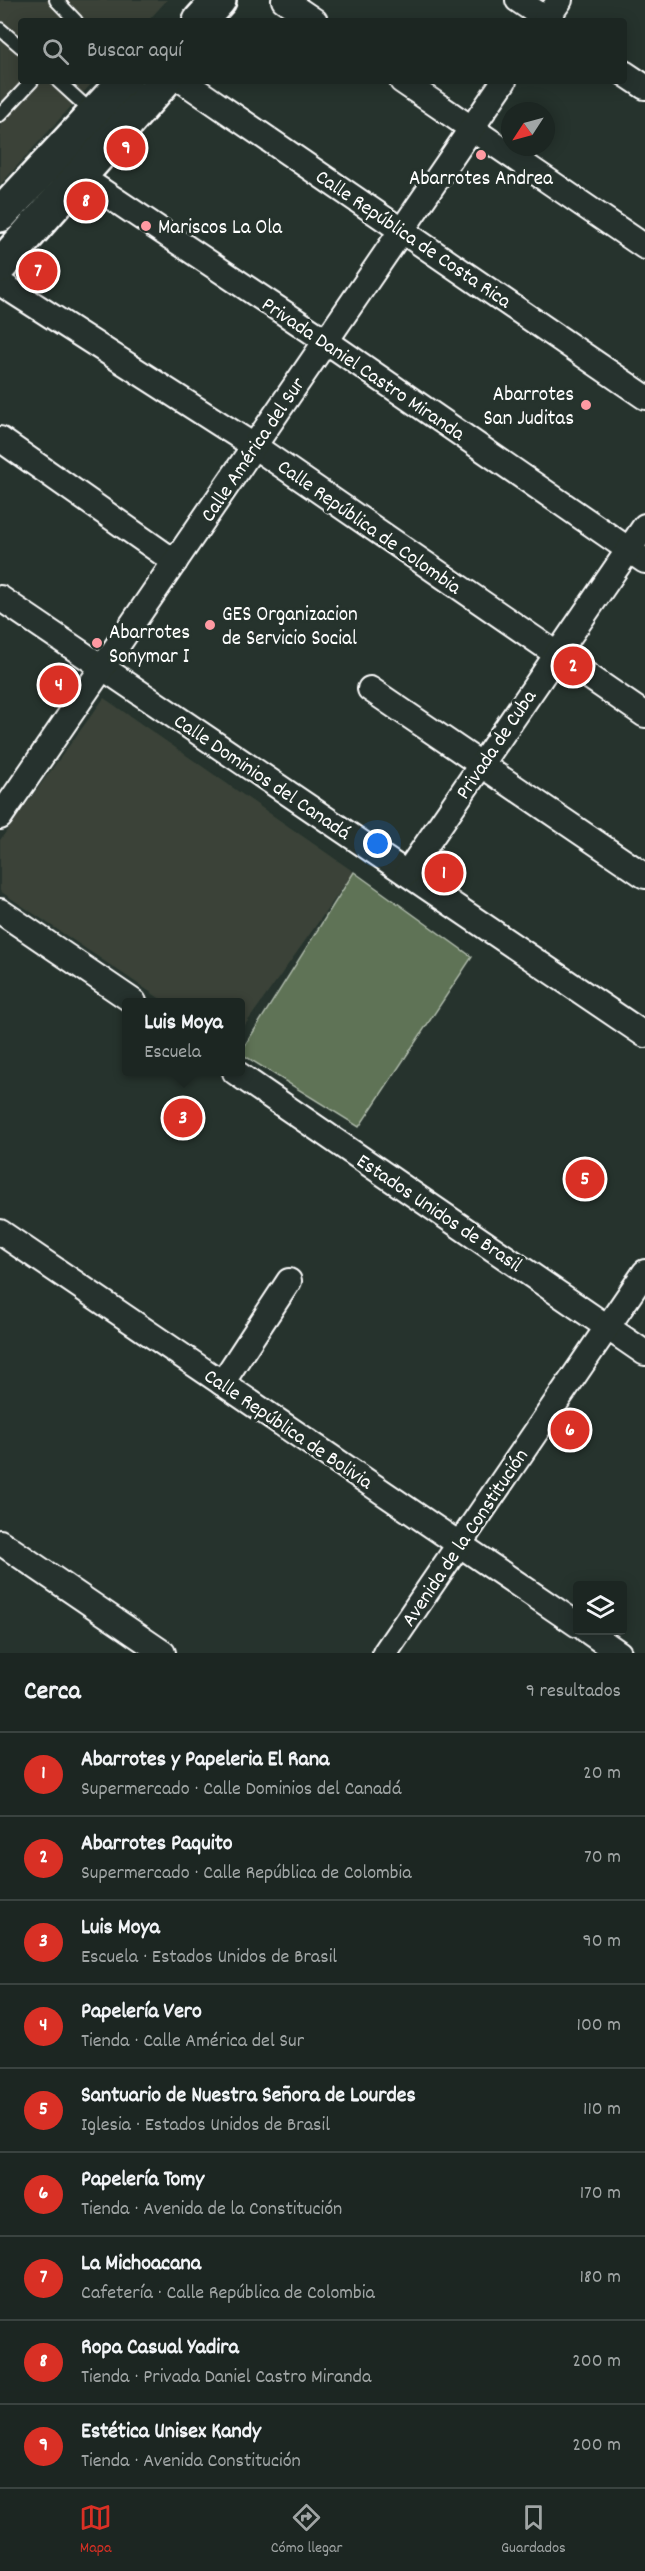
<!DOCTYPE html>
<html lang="es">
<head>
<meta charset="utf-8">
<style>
	:root { --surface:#1c2622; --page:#29322f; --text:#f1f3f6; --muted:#a0a5a5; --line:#3a4340; --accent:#d93025 }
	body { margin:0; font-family:Dekko,sans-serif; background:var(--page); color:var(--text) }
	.controls { position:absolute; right:18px; bottom:18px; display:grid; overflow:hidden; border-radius:6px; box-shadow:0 3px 15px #0003 }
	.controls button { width:54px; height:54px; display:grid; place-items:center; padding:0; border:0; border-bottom:2px solid var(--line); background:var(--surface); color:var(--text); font:30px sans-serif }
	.compass { position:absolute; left:501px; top:102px; width:54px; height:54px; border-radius:50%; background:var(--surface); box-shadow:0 3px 15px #0003; rotate:234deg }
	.you { position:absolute; left:378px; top:844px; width:21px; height:21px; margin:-15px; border:4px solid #fff; border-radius:50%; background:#1a73e8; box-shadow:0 0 0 9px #1a73e833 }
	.badge { display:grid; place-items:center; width:39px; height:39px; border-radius:50%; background:var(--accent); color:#fff; font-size:20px; font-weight:700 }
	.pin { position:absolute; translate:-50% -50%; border:3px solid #fff; box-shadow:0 2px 6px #0006 }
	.popup { position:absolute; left:122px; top:998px; width:123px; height:78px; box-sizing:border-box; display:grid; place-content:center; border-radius:6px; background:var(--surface); filter:drop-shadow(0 2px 4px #0005); font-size:20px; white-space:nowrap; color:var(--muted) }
	.popup b { font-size:22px; color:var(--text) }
	.popup::after { content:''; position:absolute; left:50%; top:100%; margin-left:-12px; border:12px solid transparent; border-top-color:var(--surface) }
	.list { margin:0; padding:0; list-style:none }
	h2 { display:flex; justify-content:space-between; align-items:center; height:78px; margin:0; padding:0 24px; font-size:26px }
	h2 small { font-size:20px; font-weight:400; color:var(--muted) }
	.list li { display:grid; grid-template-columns:39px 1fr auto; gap:18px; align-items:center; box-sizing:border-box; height:84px; padding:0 24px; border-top:2px solid var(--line) }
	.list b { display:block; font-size:22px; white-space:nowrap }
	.list p { margin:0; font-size:20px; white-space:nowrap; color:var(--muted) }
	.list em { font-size:20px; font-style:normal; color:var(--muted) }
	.icon { flex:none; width:33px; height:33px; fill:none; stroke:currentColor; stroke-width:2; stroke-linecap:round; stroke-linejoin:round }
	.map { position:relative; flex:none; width:645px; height:1653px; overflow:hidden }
	.search { position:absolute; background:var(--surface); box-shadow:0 3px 15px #0003; left:18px; right:18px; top:18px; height:66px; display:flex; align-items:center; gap:15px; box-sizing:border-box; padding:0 21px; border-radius:6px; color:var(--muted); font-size:22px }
	.sheet { height:834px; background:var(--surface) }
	nav { display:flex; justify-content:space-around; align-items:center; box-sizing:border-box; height:84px; border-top:2px solid var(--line); background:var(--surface); font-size:16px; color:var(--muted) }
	nav a { display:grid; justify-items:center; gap:3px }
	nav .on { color:var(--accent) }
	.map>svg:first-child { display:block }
</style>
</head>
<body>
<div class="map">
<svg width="645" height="1653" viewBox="0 0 645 1653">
	<rect width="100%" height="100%" fill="#26332d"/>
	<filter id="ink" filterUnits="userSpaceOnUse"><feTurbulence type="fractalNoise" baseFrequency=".0167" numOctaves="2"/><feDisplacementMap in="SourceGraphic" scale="12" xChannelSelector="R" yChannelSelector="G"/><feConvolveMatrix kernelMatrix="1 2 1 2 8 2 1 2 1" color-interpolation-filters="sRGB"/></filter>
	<g filter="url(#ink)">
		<g fill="#3a4338">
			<path d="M0 0H167L148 21H21V81H94L0 185Z"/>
			<path d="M104 698 354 872 240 1032V1002H165L0 891V840Z"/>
		</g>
		<path fill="#5e7356" stroke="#aeb9aa" stroke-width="1.5" d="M354 872 472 957 359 1127 240 1053Z"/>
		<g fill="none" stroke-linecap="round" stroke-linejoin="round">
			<defs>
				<g id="service">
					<path d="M56 0 76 21"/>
					<path d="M0 29 21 47"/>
					<path d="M58 81 93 113"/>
					<path d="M0 115 32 81"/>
				</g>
				<g id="minor">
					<path d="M284 0 315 21"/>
					<path d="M518 0 549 21"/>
					<path d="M545 21 560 0"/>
					<path d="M624 73 645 87"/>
					<path d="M183 81 645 397"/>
					<path d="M402 81 645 247"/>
					<path d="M81 177 326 341 645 561"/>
					<path d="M0 283 254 446 645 715"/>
					<path d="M0 439 175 562"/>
					<path d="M0 598 645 1035"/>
					<path d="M370 689 645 876"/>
					<path d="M0 817 504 81"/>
					<path d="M407 873 645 526"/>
					<path d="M0 911 134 1002"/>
					<path d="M235 1072 645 1353"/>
					<path d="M0 1232 578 1625"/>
					<path d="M222 1383 289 1281"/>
					<path d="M0 1542 163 1653"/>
					<path d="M586 1630 619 1653"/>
					<path d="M385 1653 645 1272"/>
				</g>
				<g id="secondary">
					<path d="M200 21 219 0"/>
					<path d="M0 215 125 81"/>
					<path d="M0 266 164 81"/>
				</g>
			</defs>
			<use href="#service" stroke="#fff" stroke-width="16"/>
			<use href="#minor" stroke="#fff" stroke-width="28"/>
			<use href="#secondary" stroke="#fff" stroke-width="38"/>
			<use href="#service" stroke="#26332d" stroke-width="12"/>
			<use href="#minor" stroke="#26332d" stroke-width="24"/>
			<use href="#secondary" stroke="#26332d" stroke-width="33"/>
		</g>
	</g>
	<g fill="#ff9aa2" stroke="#26332d" stroke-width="2">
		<circle cx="481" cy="155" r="6"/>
		<circle cx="146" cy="226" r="6"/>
		<circle cx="586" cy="405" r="6"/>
		<circle cx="210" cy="625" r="6"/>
		<circle cx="97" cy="643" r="6"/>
	</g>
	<g text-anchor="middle" stroke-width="6" stroke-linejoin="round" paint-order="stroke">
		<g font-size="21" fill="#fff" stroke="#26332d" text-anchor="start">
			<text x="481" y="184" text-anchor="middle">Abarrotes Andrea</text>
			<text x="158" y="233">Mariscos La Ola</text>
			<text x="574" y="400" text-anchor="end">Abarrotes<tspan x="574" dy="24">San Juditas</tspan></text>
			<text x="222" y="620">GES Organizacion<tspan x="222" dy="24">de Servicio Social</tspan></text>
			<text x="109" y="638">Abarrotes<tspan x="109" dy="24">Sonymar I</tspan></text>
		</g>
		<g font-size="21" fill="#fff" stroke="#26332d">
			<text transform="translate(414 238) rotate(34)" y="7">Calle República de Costa Rica</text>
			<text transform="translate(364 368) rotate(34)" y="7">Privada Daniel Castro Miranda</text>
			<text transform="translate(252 449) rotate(-56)" y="7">Calle América del Sur</text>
			<text transform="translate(370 526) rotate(35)" y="7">Calle República de Colombia</text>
			<text transform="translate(495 744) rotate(-56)" y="7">Privada de Cuba</text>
			<text transform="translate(263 776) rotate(34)" y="7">Calle Dominios del Canadá</text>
			<text transform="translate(440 1212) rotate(34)" y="7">Estados Unidos de Brasil</text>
			<text transform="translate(289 1428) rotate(34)" y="7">Calle República de Bolivia</text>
			<text transform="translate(464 1537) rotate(-56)" y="7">Avenida de la Constitución</text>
		</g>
	</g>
</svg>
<div class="controls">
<button><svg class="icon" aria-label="layers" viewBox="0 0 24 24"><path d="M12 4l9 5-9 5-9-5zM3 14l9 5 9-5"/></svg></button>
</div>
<svg class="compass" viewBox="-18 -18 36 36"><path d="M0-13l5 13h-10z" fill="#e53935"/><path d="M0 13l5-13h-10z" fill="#a0a5a5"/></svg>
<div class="you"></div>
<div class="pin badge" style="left:444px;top:873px">1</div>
<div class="pin badge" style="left:573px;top:666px">2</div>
<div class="pin badge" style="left:183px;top:1118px">3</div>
<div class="popup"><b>Luis Moya</b>Escuela</div>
<div class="pin badge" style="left:59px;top:685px">4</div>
<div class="pin badge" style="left:585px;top:1179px">5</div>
<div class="pin badge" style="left:570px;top:1430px">6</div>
<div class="pin badge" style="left:38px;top:271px">7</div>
<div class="pin badge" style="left:86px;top:201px">8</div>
<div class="pin badge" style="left:126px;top:148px">9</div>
<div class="search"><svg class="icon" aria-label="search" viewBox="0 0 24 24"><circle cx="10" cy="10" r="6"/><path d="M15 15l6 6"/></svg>Buscar aquí</div>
</div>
<section class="sheet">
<h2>Cerca<small>9 resultados</small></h2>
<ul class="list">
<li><span class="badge">1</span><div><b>Abarrotes y Papeleria El Rana</b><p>Supermercado · Calle Dominios del Canadá</p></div><em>20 m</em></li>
<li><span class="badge">2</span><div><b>Abarrotes Paquito</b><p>Supermercado · Calle República de Colombia</p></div><em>70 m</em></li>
<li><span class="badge">3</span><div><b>Luis Moya</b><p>Escuela · Estados Unidos de Brasil</p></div><em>90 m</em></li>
<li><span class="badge">4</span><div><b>Papelería Vero</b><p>Tienda · Calle América del Sur</p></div><em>100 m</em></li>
<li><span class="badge">5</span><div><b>Santuario de Nuestra Señora de Lourdes</b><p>Iglesia · Estados Unidos de Brasil</p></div><em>110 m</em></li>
<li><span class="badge">6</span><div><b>Papelería Tomy</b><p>Tienda · Avenida de la Constitución</p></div><em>170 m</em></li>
<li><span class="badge">7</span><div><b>La Michoacana</b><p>Cafetería · Calle República de Colombia</p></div><em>180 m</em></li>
<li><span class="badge">8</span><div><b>Ropa Casual Yadira</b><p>Tienda · Privada Daniel Castro Miranda</p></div><em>200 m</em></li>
<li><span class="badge">9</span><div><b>Estética Unisex Kandy</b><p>Tienda · Avenida Constitución</p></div><em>200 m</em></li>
</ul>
</section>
<nav>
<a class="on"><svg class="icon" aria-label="map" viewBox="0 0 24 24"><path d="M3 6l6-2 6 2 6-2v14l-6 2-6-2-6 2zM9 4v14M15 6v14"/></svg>Mapa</a>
<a><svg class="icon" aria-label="directions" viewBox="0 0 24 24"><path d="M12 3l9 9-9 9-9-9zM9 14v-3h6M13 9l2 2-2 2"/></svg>Cómo llegar</a>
<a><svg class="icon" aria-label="saved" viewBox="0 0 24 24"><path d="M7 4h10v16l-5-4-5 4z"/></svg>Guardados</a>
</nav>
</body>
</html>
